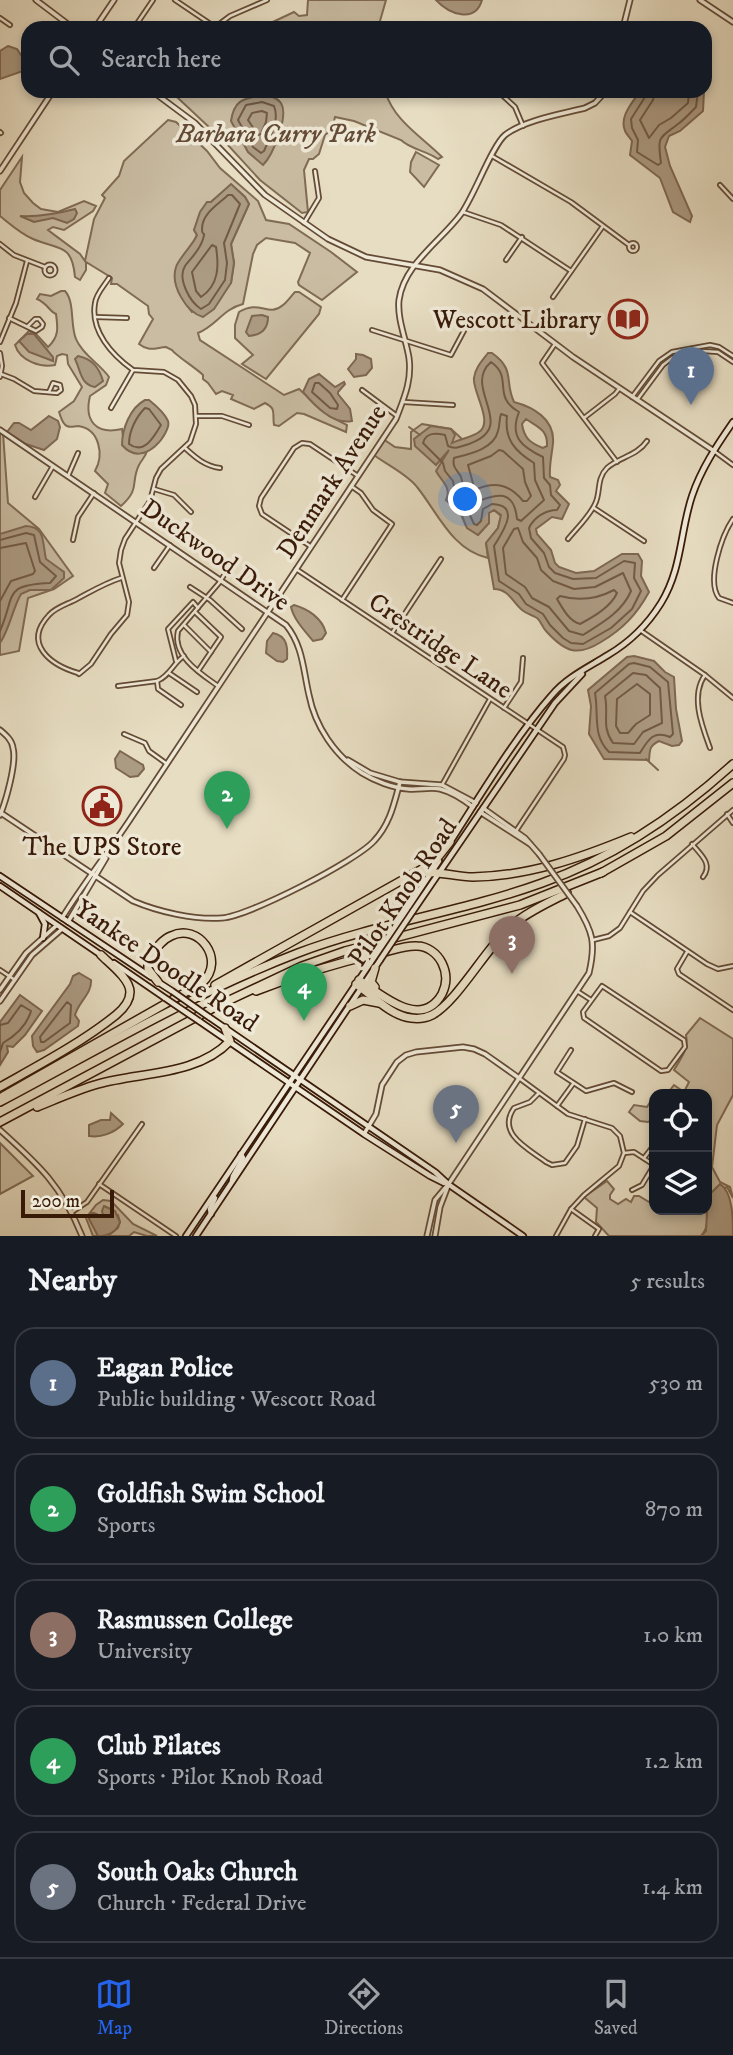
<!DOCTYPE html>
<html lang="en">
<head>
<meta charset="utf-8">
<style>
	:root { --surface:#171b24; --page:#20242c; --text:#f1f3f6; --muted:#9ea1a6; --line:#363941; --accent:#2563eb }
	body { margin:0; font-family:"IM FELL DW Pica",serif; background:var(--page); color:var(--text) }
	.controls { position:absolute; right:21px; bottom:21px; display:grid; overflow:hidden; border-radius:14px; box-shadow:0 4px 10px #0003 }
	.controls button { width:63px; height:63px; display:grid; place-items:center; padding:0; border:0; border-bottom:2px solid var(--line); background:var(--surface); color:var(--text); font:35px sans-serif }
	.scale { position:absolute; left:21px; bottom:18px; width:93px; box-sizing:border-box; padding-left:7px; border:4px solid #381a08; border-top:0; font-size:19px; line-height:24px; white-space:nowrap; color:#381a08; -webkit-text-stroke:5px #efe9d7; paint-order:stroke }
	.you { position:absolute; left:466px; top:500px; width:24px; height:24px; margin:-18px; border:5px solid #fff; border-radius:50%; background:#1a73e8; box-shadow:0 0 0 10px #1a73e833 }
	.badge { display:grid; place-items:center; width:46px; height:46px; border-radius:50%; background:var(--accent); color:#fff; font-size:23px; font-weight:700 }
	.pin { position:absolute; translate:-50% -58px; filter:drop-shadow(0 2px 4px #0008) }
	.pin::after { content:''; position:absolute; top:37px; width:24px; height:21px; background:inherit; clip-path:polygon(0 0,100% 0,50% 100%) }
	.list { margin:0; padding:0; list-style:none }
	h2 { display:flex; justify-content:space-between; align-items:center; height:91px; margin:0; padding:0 28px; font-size:30px }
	h2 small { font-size:23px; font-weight:400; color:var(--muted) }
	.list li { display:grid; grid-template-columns:46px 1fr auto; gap:21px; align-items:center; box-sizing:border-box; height:112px; margin:0 14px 14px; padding:0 14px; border:2px solid var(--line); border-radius:21px }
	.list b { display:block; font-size:26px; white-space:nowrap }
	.list p { margin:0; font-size:23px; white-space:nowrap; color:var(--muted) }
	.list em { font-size:23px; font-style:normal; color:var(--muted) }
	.icon { flex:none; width:38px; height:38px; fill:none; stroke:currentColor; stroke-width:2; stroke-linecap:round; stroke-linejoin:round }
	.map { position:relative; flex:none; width:733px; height:1236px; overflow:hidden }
	.search { position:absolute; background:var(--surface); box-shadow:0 4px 10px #0003; left:21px; right:21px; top:21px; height:77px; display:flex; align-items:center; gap:18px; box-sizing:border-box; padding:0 24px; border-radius:21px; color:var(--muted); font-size:26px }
	.sheet { height:721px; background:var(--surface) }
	nav { display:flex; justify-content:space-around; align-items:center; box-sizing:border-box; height:98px; border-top:2px solid var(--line); background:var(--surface); font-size:19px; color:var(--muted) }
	nav a { display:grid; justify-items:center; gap:4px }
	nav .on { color:var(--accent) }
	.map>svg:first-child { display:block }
</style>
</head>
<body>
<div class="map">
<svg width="733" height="1236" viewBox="0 0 733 1236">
	<rect width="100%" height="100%" fill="#e7ddc2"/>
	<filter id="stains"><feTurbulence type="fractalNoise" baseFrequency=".00286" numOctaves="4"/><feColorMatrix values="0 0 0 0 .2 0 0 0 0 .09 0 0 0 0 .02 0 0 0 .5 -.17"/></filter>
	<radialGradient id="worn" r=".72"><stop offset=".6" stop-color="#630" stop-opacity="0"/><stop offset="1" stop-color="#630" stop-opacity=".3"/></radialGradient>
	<g fill="#c9bca2" stroke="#806b55" stroke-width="2" fill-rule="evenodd">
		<path d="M308 0H386L378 28H260L294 12 299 16 307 15Z"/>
		<path d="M166 91H180L189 95 198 91H385C394 121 421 136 442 157L438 159C427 151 410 149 401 140L354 121 335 117 333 125 336 126 325 135 319 154 313 159H309L304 170 308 212 302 213 260 180 227 144 178 98Z"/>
		<path d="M168 120 176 122 207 151 220 168 258 201 266 220 289 224 331 252 357 272 322 300 299 285 298 282 310 253 295 243 266 238 257 245 253 254 243 304C223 309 216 326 198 333L200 340 284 395 299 389 329 416 347 425 346 432 304 414 297 413 279 426 274 425C272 413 277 409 265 403L254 409 231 399 233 395 222 391 216 394 208 383 203 379V375C196 368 175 355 172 350L166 347C155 348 149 352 139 344L153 319 149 314 148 306 117 284H111L112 278 86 262V270L80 280 75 277C72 243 59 250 33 239 21 234 10 224 0 216V190L22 157 20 182 24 193 33 203 41 209 58 212 84 201 96 206 93 211 64 230 53 227 48 230 80 254 85 261 94 219 105 198 102 195 119 176 124 161ZM231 185 245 197 249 204 231 244 234 263 231 283 192 312C166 280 175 269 195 239L197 235 194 230 211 202Z"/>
		<path d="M416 152 439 165 424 187 410 172 411 162Z"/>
		<path d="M61 291H65C75 302 70 325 76 339 82 354 100 364 109 377L106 385 90 396C84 421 96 435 122 429L124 443 147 450C146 457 142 459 139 465 130 483 141 488 121 506L105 493 108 484 95 471C104 455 100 429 78 426 74 426 71 428 67 426 62 424 61 417 59 412L74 401 82 387 68 364 67 355 62 354 57 356 55 365C41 368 20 361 15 345L29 331 37 335 48 347C59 337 58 328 56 314 49 311 47 303 37 299L40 294 51 296Z"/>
		<path d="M295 292H299L321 307 319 314 266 379 242 364 253 355 235 338V325L239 312C260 299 268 318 283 305 288 301 291 296 295 292Z"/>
		<path d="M422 424 451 429 462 439 449 450 446 483 449 495 446 500 460 512 466 526 478 535 489 523 488 513 494 510 501 516 498 528 486 543 488 558C452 550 438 513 417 487 407 474 387 465 374 455L383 439 395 447 411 449V432Z"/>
		<path d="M0 430 3 433 8 503 39 529 73 576 54 589 28 598 19 651 0 655Z"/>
		<path d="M700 1018 733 1039V1095L717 1125 712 1167 720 1182 730 1187 733 1198 727 1187 708 1196 707 1200V1094H667L674 1085 684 1092 689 1082 674 1070C681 1058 689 1049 686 1035Z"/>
		<path d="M654 1096V1118L648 1122 640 1121 629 1112 634 1105 647 1107Z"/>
		<path d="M0 1143 33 1176 0 1194Z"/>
		<path d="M607 1181 614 1189 610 1195V1199L618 1204 626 1199 631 1202 634 1196H639L649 1202 654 1194V1210H706C708 1219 708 1229 701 1236H609L596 1222 597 1208 584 1197Z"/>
		<path d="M103 1200 111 1201 133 1224 157 1236H147L134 1232 129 1236H108L118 1228 120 1222 118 1215 103 1212 104 1215 100 1216 94 1213 89 1216 98 1236H93L86 1218 96 1205Z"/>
	</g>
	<g fill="#ac9b83" stroke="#7e6752" stroke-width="2" fill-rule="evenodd">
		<path d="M436 0H482C475 24 449 14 436 0Z"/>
		<path d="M8 46 17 49 27 64 23 71 0 79V51Z"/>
		<path d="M640 91H704L703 111 680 131 669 136 665 147 670 166 692 216 690 222 673 212 660 178 630 155 632 141C630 138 627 135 625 131 619 116 633 102 640 91Z"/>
		<path d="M261 95C268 96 276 96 281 103 289 116 273 155 263 165L248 152 231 121C234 100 243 99 261 95Z"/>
		<path d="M231 184 245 197 249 204 231 244 234 263 231 283 214 309 203 317C186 312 170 285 176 267 178 260 191 246 195 239L197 235 194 230 200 212 207 202H211Z"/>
		<path d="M75 209 77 213 74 219 67 223 53 218 34 222 20 216C40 217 56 214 75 209Z"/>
		<path d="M262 315 268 317C268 329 261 335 249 336L246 332 252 316Z"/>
		<path d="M27 334H34L53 357V361L29 352 19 341Z"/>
		<path d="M488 353H492C516 370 504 381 514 402 533 407 555 419 553 443 552 454 549 465 550 477L558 480 560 485 556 491 569 504 562 519 552 517 536 529 537 534 551 550 555 563 559 567 576 573 594 571 622 554H638L642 561 641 576 649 592C637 614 623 629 601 642 577 657 565 652 546 631 542 627 541 621 537 618 532 615 527 614 522 610 513 603 509 589 494 589L486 543 498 528 501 515 494 510 489 513V523L478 535 467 528 461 513 446 500C452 487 441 481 436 471L449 450 436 465 415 446 414 439 431 426 451 429 455 435 452 443C460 439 473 437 479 432 494 422 472 391 474 378 475 368 482 361 488 353ZM526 419C538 427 548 430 547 446L543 448C530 443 524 438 522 424Z"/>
		<path d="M356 354 363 355 371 359 372 368 366 375 354 377 348 369 356 359Z"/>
		<path d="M78 356C92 359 99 367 103 381L95 387C80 384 81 371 75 359Z"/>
		<path d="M319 374 335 387 344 382 345 384 338 392V394L350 409 352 421C333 425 315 406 303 392L309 379Z"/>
		<path d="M145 400H149C154 404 165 414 168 421 172 431 144 471 122 445 122 429 130 408 145 400Z"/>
		<path d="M49 416 58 421 60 427 57 439 44 450 26 444 7 432 14 423H19L31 430Z"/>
		<path d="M26 526C46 527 42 542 46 559L64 572V578L51 590H30L21 594C12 610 10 628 0 643V534Z"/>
		<path d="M294 605C308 609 322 618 326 633L322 639 313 641C305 631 294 620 291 607Z"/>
		<path d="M273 633C287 636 288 647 287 659L283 662 277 661 266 653 267 641Z"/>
		<path d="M634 656 654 661 665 672 674 677 676 709 682 741 679 745 672 746 659 741C649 746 650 750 649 760L604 759 589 734 591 706 588 690 627 657Z"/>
		<path d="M120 751 143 765 144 769 138 776 130 777 116 768 115 759Z"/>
		<path d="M79 973 91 980C92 994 79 1001 75 1015L79 1021 78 1026 44 1050 37 1052 33 1046 32 1036 70 984 73 976Z"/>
		<path d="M20 995 42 1011 25 1035 13 1047 7 1046 8 1052 0 1065V1022Z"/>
		<path d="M111 1113 123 1124C114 1133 101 1138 89 1136V1125L101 1120H110Z"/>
		<path d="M720 1184C733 1192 733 1219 733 1236H701L706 1231 708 1196Z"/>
		<path d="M104 1206 115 1211 120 1222C116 1233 108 1236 98 1236L89 1219 92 1213 100 1216 103 1215 102 1211Z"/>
	</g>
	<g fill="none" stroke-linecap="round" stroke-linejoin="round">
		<g stroke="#725a46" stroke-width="2">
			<path d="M646 91 645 97 631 119 632 128 638 140 637 152 658 165 661 163C657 135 659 139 678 124 685 119 690 113 696 107L698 91"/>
			<path d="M655 91 653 100 640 120 649 138 659 125 671 118 688 103 689 91"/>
			<path d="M262 102 274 106C280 121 270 137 264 151L261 153 253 147 238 120 246 105Z"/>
			<path d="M262 111 267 113 266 122 261 134 258 135 248 120 252 113Z"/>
			<path d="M228 195H232L240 204 224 243 227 263 225 280 209 304 201 309C190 302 177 279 185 266 191 258 200 250 203 239 206 229 202 238 202 229 202 213 219 204 228 195Z"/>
			<path d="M212 245 216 247C219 266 219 285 201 297L196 291 192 272Z"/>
			<path d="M491 362C514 378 491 396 519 412 509 437 522 447 543 457L544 478 550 485 551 495 560 505 557 510C546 510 534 517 529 528L531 538 544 553 549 567 555 573 573 579 596 578 624 561 635 563 634 578 641 591 632 609 611 628 583 644 571 643 563 638 550 625 543 614 526 604 519 594 499 581 494 546C502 533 522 505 492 504L483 509 481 521 477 525 474 524 467 509 456 498 453 481 445 471 443 463 423 443C426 432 436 433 445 435L448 446C456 450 461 446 469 444 520 426 461 388 491 362Z"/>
			<path d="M315 383H319L330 393 338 405 337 409 330 408 312 392Z"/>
			<path d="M145 408 149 409 161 425C154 437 144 455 129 444 129 431 136 417 145 408Z"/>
			<path d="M501 414 507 416C504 440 516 452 534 463L535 480 544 500 521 521 517 519C513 477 479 505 472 502 462 496 464 486 461 477 457 469 452 468 454 458 469 454 494 449 498 431 500 425 499 419 501 414Z"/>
			<path d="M499 450 503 451 523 469 525 482 531 496 527 501H523C510 485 496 481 477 489L474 487 468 465 491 456Z"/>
			<path d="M518 528 523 542 537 558 541 570 553 581 574 589 595 587 623 573 631 591C622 612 602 623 583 635L569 631 549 607 532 598 525 587 506 574 503 548 514 529Z"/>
			<path d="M0 540 26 533 34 535 40 562 56 576 50 583C2 585 16 595 0 631"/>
			<path d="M0 548 26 543 35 571 33 574 11 581 0 601"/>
			<path d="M614 590 617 593C611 607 593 617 580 624 569 621 563 609 557 599L560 596C578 601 597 599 614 590Z"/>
			<path d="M634 663 650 667 668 682 673 734 670 737C653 730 648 740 640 753L609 752C592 735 599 715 595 693L629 664Z"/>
			<path d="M633 673 646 675 660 688 662 723 643 732 634 744 613 743C601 726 609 715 605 696Z"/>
			<path d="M637 684 650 694V715L636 724 628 733H620L616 726 617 699Z"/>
			<path d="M67 1002 71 1005 70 1023 44 1042H41L40 1037Z"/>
			<path d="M0 1025 8 1023 21 1005 31 1011C27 1025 15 1036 3 1043L0 1052"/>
		</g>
		<g stroke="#7e6752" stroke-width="2">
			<path d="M409 427 420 435"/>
			<path d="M646 759 658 770"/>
		</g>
		<defs>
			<g id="minor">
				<path d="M175 0 215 27"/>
				<path d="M0 18 10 25"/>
				<path d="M134 28 153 0"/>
				<path d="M214 28 230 16 267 0"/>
				<path d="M501 94 515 107 523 126"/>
				<path d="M0 132 1 133"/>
				<path d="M492 156 571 202 629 245"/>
				<path d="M720 185 733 199"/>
				<path d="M463 212 501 225 571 271"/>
				<path d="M304 223 319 198 315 171"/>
				<circle cx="633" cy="247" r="4"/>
				<path d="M0 244 14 255 45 267"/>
				<path d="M506 260 522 237"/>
				<circle cx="50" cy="270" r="5.5"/>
				<path d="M553 297 603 226"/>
				<path d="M96 317 127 318"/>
				<path d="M9 318 36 331 42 327 43 324 39 319H35L28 326"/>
				<path d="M372 330 451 355 466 327"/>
				<path d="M0 342 16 303 27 261"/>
				<path d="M555 344 542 363 617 462"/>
				<path d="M0 353 2 366 0 377"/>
				<path d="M1 374 14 379 34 391 57 393 61 390 60 385 53 383 49 392"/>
				<path d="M362 390 397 416"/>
				<path d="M632 397 659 361 672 352 710 345 719 347 733 356"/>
				<path d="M637 400 663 365 672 358 703 351 718 352 733 362"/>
				<path d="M404 402 453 405"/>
				<path d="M111 408 133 370"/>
				<path d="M196 416H222L249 425"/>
				<path d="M584 418 615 394 619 389"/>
				<path d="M185 448C196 458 205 466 220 468"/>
				<path d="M714 451 733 465"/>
				<path d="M68 476 78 453"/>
				<path d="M154 489 174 495 191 512"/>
				<path d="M35 497 53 466"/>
				<path d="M594 508 644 541"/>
				<path d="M733 519C722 535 706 581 719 598L733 603"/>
				<path d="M568 539C577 528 589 517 595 504 601 493 596 479 607 468 619 457 637 456 647 441"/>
				<path d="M73 540 78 517 94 493"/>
				<path d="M310 546 262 514 259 506 261 498 294 448 302 443 310 444 358 476"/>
				<path d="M154 568 170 545"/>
				<path d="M296 569 563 747 565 755 564 759 516 831"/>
				<path d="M190 587 210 600 242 629"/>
				<path d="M342 600 392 524 373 510 361 493 351 486"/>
				<path d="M195 612 221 637 198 671"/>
				<path d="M184 625 211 652"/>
				<path d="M640 630 705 675 733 698"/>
				<path d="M392 633 441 559"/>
				<path d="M176 661 168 629 193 602 198 608"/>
				<path d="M78 673C51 665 22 644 49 615 56 607 68 604 77 599 92 591 105 583 121 578"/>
				<path d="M169 673 197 692"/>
				<path d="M79 674 91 664 111 634 127 615 129 602 119 563 121 550 125 539 150 501 156 478 161 469 190 442 196 424 195 405 191 396 178 380 164 372 133 370C112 355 90 331 95 303 96 294 104 286 109 278"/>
				<path d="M705 675C690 696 702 726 710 748"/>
				<path d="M118 686 157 681"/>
				<path d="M218 686C201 674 172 656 178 631L219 583 233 561"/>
				<path d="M181 705 158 689 157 681C170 676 173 663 184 656"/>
				<path d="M504 708 521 682 523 658"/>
				<path d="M124 734 145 743 149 751 167 764"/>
				<path d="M442 785 490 699"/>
				<path d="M727 814 733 823"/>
				<path d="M692 844C701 855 713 864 703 877"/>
				<path d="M630 912 707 964 718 969 733 966"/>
				<path d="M593 940 609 936 620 928 643 891 658 875 733 810"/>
				<path d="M687 952 677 969 679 974 733 1010"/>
				<path d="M0 970 15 980"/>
				<path d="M602 986 684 1040 685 1047 668 1070 661 1071 584 1018 583 1012Z"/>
				<path d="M577 991 591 1000"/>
				<path d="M571 1050 557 1072 586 1091 614 1083 632 1092"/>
				<path d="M519 1078 568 1114 612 1128 620 1136 624 1153 619 1166 584 1195 571 1209 556 1236"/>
				<path d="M539 1093 530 1102 514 1108C496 1134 529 1149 546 1162L552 1165 565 1163 577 1146 585 1119"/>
				<path d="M557 1106 573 1084"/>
				<path d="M624 1153 634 1152 654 1165 642 1185 632 1190"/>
				<path d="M644 1158 654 1145"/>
				<path d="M99 1184 176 1236"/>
				<path d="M571 1209 599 1229 595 1236"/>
				<path d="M72 1212 87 1202 142 1124"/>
			</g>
			<g id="tertiary">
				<path d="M36 0 73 28"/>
				<path d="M700 0 733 22"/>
				<path d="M95 28 114 0"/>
				<path d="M623 28 630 0"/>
				<path d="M152 91 195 123 265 195 328 239 366 257 440 270 483 289 573 357 714 451"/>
				<path d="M0 171 53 91"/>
				<path d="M0 430 286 625C303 646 303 669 309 695 315 726 335 756 362 773 375 781 393 788 408 789 418 790 430 787 440 789 452 792 464 800 473 807"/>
				<path d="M0 730C6 735 12 740 13 748 17 762 6 801 0 815"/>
				<path d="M348 760 370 773 400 782 442 785 476 803"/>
				<path d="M483 808 525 838 539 854"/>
				<path d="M480 812 530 844"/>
				<path d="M1 813 133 901C159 912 194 920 222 918 249 916 356 861 374 841 390 824 394 804 400 782"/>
				<path d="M62 918C83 884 107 854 129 821L396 419C404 398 412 381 409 358 406 339 397 319 399 300 404 264 441 241 461 214 474 196 492 146 505 135 524 120 562 114 585 108L595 103 606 91"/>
				<path d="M68 922 106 858"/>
				<path d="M0 990 26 953 57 925"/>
				<path d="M0 1001 32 955 62 929"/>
				<path d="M0 1130C39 1165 62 1186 82 1236"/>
				<path d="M364 1134 376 1114 382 1085 397 1062 406 1055 416 1052 463 1047 474 1049 485 1054 519 1078"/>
				<path d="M427 1236 435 1200 450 1182 589 973C596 943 593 932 577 906"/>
				<path d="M435 1236 440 1207 448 1186"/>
			</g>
			<g id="secondary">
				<path d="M449 844C480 796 515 737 552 695 567 677 589 667 608 655 630 642 648 624 661 603 682 569 680 532 692 496 701 469 717 445 733 422"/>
				<path d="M0 876 151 977"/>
				<path d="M0 886 101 955"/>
				<path d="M407 909 439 861"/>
				<path d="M413 911 555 703 582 674"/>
				<path d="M39 913 45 924 43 938"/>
				<path d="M114 963 165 998"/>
				<path d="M158 982 172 991"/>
				<path d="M209 1017 435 1172 448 1184 523 1236"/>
				<path d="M199 1021 364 1134 430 1176 444 1183"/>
				<path d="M232 1181 233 1176 243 1158 241 1154"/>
				<path d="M211 1214 210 1209 215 1198"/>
				<path d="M186 1236 371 962"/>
				<path d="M196 1236 380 960"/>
			</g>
			<g id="motorway">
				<path d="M419 873C437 870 455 877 473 877 529 876 580 858 631 837"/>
				<path d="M601 873 666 836 733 783"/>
				<path d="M375 968 371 982 375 987"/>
				<path d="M356 984C372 995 391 1016 411 1018 418 1019 426 1018 432 1015 457 1002 486 948 511 926 527 912 548 903 567 893"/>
				<path d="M215 985 429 865 435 861 450 842"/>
				<path d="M256 991C297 975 337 963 380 953 391 951 405 945 417 946 427 946 437 953 442 963 447 973 447 984 442 994 421 1031 381 994 359 980"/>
				<path d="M350 1006 363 1000 379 1003"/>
				<path d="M0 1087C39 1065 81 1043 116 1015 122 1010 130 1001 130 992 130 979 110 964 101 955"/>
				<path d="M3 1096 202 983C227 960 198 922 171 936 161 940 154 951 148 959V969L158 982"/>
				<path d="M0 1102C98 1050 194 993 298 953 377 923 462 912 542 883 613 858 677 815 733 764"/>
				<path d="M37 1107C57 1099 77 1090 98 1084 140 1072 197 1076 230 1041L225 1028"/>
				<path d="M0 1122 219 1005 302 966 345 951 520 905 603 872"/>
			</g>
		</defs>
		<use href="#minor" stroke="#644b36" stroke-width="6"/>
		<use href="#tertiary" stroke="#644b36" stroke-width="7"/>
		<use href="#secondary" stroke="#381a08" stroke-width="8"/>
		<use href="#motorway" stroke="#381a08" stroke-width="10"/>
		<use href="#minor" stroke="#efe9d7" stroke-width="2.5"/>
		<use href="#tertiary" stroke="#efe9d7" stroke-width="3.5"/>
		<use href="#secondary" stroke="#efe9d7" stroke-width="4.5"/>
		<use href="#motorway" stroke="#e7ddc2" stroke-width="7"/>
		<defs>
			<path id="tertiary-bridge" d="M539 854 577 906"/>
			<g id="secondary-bridge">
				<path d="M380 960 413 911"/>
				<path d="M371 962 407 909"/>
				<path d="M172 991 209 1017"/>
				<path d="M165 998 199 1021"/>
			</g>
		</defs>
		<use href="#tertiary-bridge" stroke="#644b36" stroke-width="7" stroke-linecap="butt"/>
		<use href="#secondary-bridge" stroke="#381a08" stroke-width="8" stroke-linecap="butt"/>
		<use href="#tertiary-bridge" stroke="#efe9d7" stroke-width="3.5"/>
		<use href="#secondary-bridge" stroke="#efe9d7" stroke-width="4.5"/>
	</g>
	<defs>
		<symbol id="library-ring" viewBox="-11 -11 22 22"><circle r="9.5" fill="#efe9d7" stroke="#8f2418" stroke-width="1.5"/><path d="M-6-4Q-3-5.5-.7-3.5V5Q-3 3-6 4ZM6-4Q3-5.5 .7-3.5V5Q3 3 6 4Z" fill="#8f2418"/></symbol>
		<symbol id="civic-ring" viewBox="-11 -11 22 22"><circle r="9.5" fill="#efe9d7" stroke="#8f2418" stroke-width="1.5"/><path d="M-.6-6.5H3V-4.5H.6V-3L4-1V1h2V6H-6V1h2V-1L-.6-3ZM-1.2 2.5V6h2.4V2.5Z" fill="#8f2418"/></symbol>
	</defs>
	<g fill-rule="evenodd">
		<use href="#library-ring" x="606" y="297" width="44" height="44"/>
		<use href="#civic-ring" x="80" y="784" width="44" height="44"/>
	</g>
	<g text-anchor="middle" stroke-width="7" stroke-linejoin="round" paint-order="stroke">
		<g font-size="26" font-style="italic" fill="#644b36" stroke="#efe9d7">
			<text x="276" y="142">Barbara Curry Park</text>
		</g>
		<g font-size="26" fill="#381a08" stroke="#efe9d7" text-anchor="end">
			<text x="601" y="328">Wescott Library</text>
			<text x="102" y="855" text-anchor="middle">The UPS Store</text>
		</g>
		<g font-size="26" fill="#381a08" stroke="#efe9d7">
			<text transform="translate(331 481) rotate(-57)" y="9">Denmark Avenue</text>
			<text transform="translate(216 554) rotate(35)" y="9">Duckwood Drive</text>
			<text transform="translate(441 645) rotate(34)" y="9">Crestridge Lane</text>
			<text transform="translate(402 892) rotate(-56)" y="9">Pilot Knob Road</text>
			<text transform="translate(167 965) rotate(34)" y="9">Yankee Doodle Road</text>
		</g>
	</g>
	<rect width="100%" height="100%" filter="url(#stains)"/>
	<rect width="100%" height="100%" fill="url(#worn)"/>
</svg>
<div class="controls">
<button><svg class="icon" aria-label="locate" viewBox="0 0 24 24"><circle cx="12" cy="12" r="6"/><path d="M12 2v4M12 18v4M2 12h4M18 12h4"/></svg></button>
<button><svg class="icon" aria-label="layers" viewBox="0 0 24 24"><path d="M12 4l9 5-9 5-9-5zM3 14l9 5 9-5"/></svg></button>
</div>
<div class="scale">200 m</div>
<div class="you"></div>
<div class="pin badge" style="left:691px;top:405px;background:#5c6f8a">1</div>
<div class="pin badge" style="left:227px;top:829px;background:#2e9e5b">2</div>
<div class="pin badge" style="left:512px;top:974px;background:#8d6e63">3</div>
<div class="pin badge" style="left:304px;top:1021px;background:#2e9e5b">4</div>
<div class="pin badge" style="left:456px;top:1143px;background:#6b7280">5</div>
<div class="search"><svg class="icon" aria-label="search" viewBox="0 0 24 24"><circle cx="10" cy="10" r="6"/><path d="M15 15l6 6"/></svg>Search here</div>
</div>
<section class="sheet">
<h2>Nearby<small>5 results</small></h2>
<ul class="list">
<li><span class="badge" style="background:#5c6f8a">1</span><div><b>Eagan Police</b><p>Public building · Wescott Road</p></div><em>530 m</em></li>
<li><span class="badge" style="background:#2e9e5b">2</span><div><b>Goldfish Swim School</b><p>Sports</p></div><em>870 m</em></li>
<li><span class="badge" style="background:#8d6e63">3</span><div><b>Rasmussen College</b><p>University</p></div><em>1.0 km</em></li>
<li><span class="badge" style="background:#2e9e5b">4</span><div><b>Club Pilates</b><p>Sports · Pilot Knob Road</p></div><em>1.2 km</em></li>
<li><span class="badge" style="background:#6b7280">5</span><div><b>South Oaks Church</b><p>Church · Federal Drive</p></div><em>1.4 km</em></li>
</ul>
</section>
<nav>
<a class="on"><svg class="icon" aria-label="map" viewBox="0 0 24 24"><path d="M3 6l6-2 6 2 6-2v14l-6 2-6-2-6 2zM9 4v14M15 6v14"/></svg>Map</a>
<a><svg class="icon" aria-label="directions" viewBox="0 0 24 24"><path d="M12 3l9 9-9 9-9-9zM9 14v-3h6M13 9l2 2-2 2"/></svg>Directions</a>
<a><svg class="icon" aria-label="saved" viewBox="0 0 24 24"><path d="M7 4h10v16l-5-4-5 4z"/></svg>Saved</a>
</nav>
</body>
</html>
